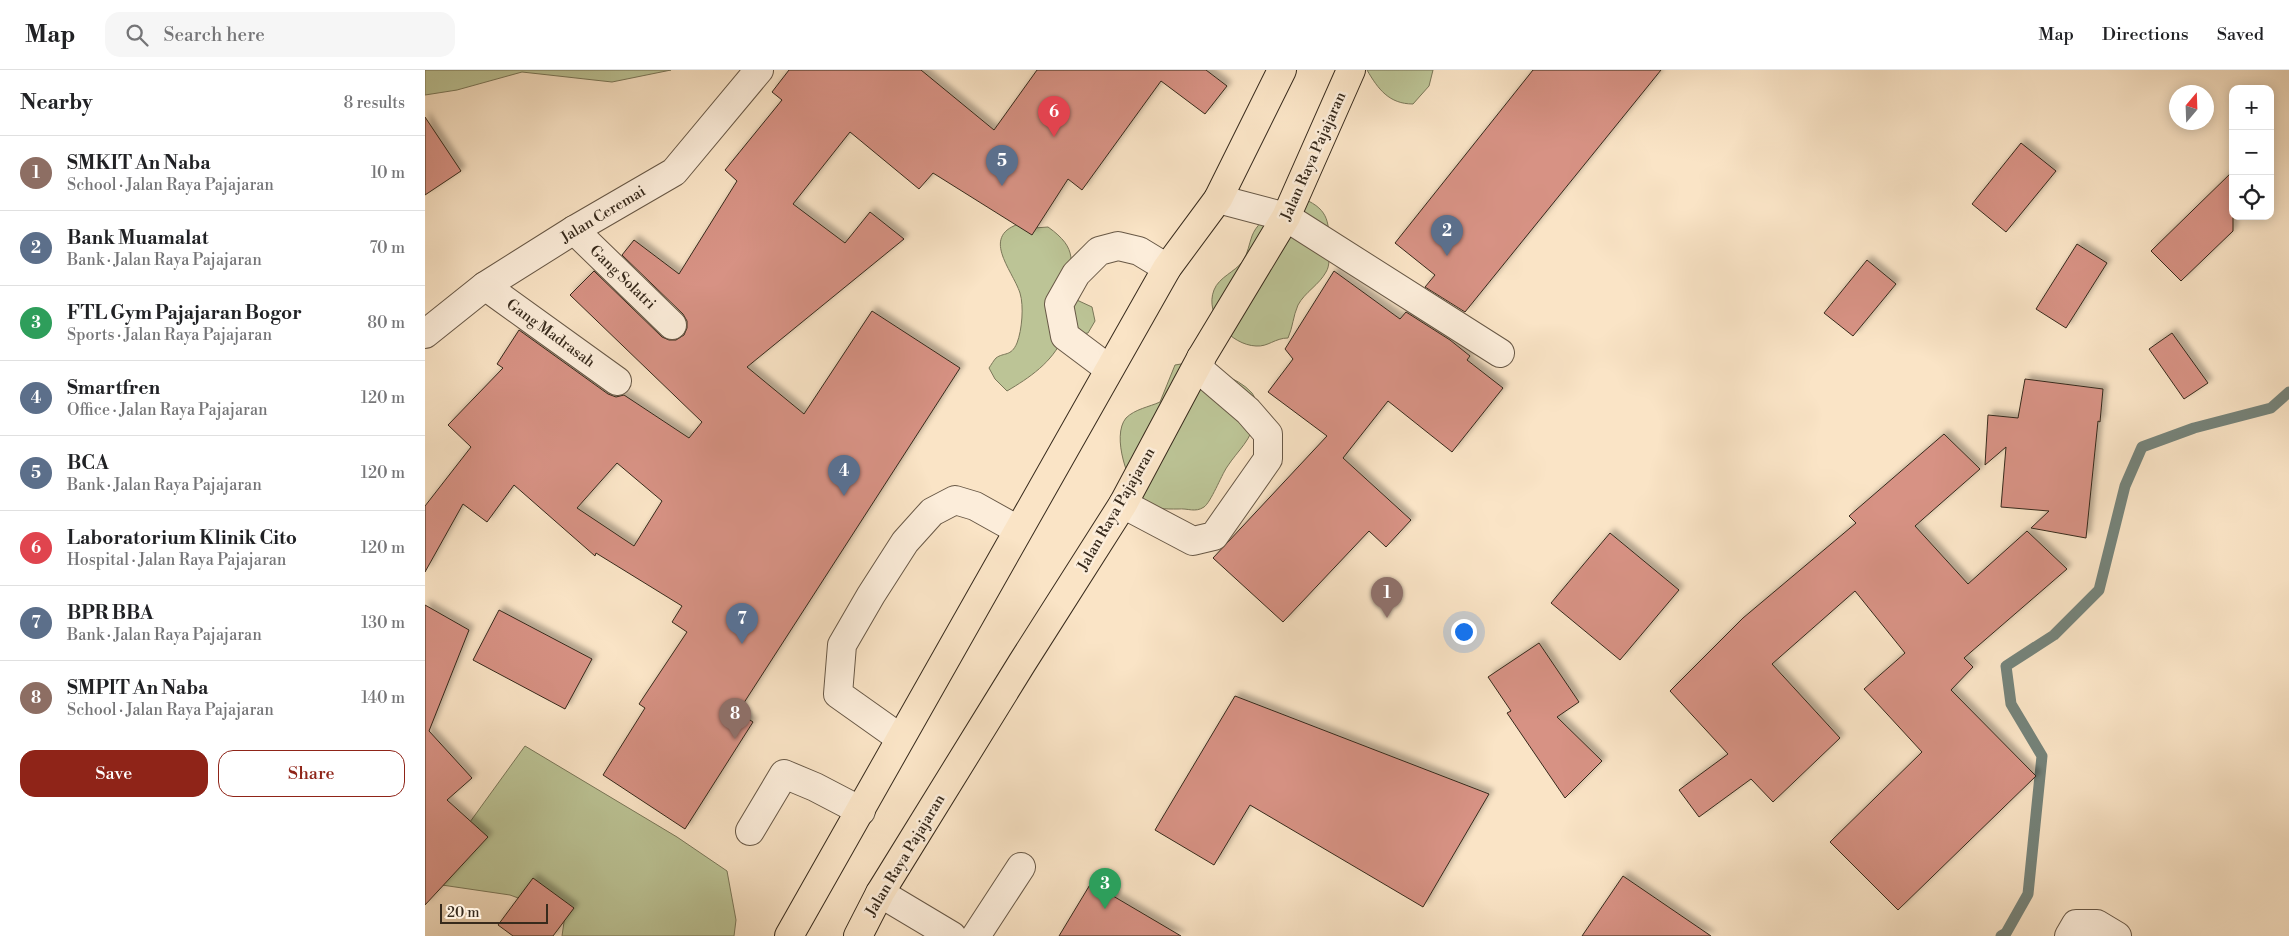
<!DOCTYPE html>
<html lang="en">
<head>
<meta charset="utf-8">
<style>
	:root { --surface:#fff; --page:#f6f6f6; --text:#202124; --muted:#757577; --line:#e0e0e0; --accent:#8f2418 }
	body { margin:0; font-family:"Libre Bodoni",serif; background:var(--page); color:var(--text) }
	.controls { position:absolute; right:15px; top:15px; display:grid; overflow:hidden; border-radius:10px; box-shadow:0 2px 12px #0003 }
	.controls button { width:45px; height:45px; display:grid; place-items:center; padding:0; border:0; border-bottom:1px solid var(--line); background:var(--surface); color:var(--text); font:25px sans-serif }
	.compass { position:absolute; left:1744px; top:15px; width:45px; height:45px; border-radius:50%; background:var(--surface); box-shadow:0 2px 12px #0003; rotate:19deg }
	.scale { position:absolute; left:15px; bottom:12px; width:108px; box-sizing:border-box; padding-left:5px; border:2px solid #372a1c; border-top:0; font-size:14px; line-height:18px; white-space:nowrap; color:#372a1c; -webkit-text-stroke:4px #fcedda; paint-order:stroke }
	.you { position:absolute; left:1038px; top:561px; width:18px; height:18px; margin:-12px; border:4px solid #fff; border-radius:50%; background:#1a73e8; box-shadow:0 0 0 8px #1a73e833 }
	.badge { display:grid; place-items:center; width:32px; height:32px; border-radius:50%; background:var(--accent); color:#fff; font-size:16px; font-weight:700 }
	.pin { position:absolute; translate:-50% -41px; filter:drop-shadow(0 1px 2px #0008) }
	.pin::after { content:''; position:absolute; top:26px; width:18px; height:15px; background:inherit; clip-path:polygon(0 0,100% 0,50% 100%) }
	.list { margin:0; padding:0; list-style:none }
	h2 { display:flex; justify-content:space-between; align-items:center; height:65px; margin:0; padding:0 20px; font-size:21px }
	h2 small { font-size:16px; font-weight:400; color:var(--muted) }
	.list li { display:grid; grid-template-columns:32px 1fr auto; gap:15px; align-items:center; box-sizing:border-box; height:75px; padding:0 20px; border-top:1px solid var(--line) }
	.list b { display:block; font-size:19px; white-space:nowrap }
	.list p { margin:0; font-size:16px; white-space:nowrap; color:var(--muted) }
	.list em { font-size:16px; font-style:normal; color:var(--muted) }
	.actions { display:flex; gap:10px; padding:15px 20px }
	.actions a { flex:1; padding:11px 0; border:1px solid var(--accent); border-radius:15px; text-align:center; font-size:18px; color:var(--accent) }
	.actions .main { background:var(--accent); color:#fff }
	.icon { flex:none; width:28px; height:28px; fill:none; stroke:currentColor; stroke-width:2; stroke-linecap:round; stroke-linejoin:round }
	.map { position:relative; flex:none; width:1864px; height:866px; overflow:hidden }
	header { display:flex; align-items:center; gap:30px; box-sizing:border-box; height:70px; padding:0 25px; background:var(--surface); border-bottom:1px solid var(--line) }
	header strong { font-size:24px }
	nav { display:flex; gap:28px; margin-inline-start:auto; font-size:18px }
	.search { width:350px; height:45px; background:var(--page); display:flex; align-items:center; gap:12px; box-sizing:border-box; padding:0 18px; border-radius:15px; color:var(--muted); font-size:19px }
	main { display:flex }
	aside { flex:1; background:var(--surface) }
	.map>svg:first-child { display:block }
</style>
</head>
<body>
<header>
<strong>Map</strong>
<div class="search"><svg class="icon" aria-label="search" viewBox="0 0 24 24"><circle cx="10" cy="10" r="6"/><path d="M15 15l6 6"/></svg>Search here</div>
<nav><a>Map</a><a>Directions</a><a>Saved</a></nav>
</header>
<main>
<aside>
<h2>Nearby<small>8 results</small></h2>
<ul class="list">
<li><span class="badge" style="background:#8d6e63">1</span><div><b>SMKIT An Naba</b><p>School · Jalan Raya Pajajaran</p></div><em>10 m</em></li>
<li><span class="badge" style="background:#5c6f8a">2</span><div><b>Bank Muamalat</b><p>Bank · Jalan Raya Pajajaran</p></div><em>70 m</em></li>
<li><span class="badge" style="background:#2e9e5b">3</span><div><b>FTL Gym Pajajaran Bogor</b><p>Sports · Jalan Raya Pajajaran</p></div><em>80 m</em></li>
<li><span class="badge" style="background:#5c6f8a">4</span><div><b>Smartfren</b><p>Office · Jalan Raya Pajajaran</p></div><em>120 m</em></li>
<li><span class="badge" style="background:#5c6f8a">5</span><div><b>BCA</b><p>Bank · Jalan Raya Pajajaran</p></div><em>120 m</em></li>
<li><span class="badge" style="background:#e0444e">6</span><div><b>Laboratorium Klinik Cito</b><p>Hospital · Jalan Raya Pajajaran</p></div><em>120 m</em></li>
<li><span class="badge" style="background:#5c6f8a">7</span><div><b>BPR BBA</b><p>Bank · Jalan Raya Pajajaran</p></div><em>130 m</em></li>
<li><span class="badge" style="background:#8d6e63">8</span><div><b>SMPIT An Naba</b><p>School · Jalan Raya Pajajaran</p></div><em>140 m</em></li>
</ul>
<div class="actions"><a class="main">Save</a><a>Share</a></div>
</aside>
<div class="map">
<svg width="1864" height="866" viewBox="0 0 1864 866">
	<defs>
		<filter id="shadow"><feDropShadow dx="4.5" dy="-4.5" stdDeviation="2.5" flood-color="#0004"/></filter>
	</defs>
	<rect width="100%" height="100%" fill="#fae4c6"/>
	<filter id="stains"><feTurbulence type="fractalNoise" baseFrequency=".004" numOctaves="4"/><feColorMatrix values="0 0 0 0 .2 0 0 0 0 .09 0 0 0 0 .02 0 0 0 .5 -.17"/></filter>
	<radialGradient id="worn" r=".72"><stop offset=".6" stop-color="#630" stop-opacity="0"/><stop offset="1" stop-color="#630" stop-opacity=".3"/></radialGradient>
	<g fill="#bcc496" stroke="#7a7759">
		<path d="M0 0H246L187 12 97 2 32 20 0 25Z"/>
		<path d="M942 0H1008L1004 16 988 34C964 34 953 19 942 0Z"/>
		<path d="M879 129C905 140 904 154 904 179 904 186 905 196 901 202 894 215 880 222 873 235 868 246 868 257 863 268 850 268 843 277 831 276 806 275 779 245 789 220 794 207 810 202 818 191 823 183 824 174 827 166 835 145 861 138 879 129Z"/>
		<path d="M597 153 609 158 623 157C654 179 647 192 641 225L667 237 670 251 663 263 638 267C628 292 604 308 582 321L570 309 564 298C566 295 569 290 571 288 579 282 586 287 592 273 597 260 599 236 595 223 587 199 554 165 597 153Z"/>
		<path d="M762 293C784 300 812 306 827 323 833 331 831 341 830 349 827 370 813 380 802 397 796 406 786 432 779 437 770 443 763 438 753 439 741 439 728 440 718 429 703 415 686 366 701 348 710 339 724 337 735 332L750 295Z"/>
		<path d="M100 676 252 767 302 801 311 850 309 866H137L140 845 85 825 10 814 16 792Z"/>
	</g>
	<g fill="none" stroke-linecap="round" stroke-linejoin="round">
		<path stroke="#75837a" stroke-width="11" d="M1576 866 1581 863 1603 824 1617 686 1586 634 1581 596 1629 565 1674 520 1700 416 1717 377 1769 358 1846 338 1864 322"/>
	</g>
	<g fill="#d79284" stroke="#372a1c" fill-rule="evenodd" filter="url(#shadow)">
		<path d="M364 0H496L569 60 612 0H781L802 16 780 44 736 11 657 120 643 109 607 165 508 103 494 119 425 62 368 134 420 173 445 142 479 169 322 297 379 344 447 241 535 298 313 642 328 652 260 759 178 705 220 638 214 634 262 562 247 552 257 536 171 483 170 486 89 415 62 452 38 434 0 502V436L46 377 23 355 78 298 72 294 94 260 183 324 191 327 199 325 264 368 277 352 145 225 169 201 237 267 244 270H251L259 265 262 258V251L258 244 197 185 209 170 254 204 312 111 300 100 357 30 347 22ZM192 393 237 431 209 476 152 438Z"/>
		<path d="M1108 0H1236L1040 242 1000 217 1010 205 970 173Z"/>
		<path d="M0 47 36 101 0 125Z"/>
		<path d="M1596 73 1631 101 1581 162 1547 134Z"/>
		<path d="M1808 101V161L1756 211 1726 181Z"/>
		<path d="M1652 174 1682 193 1641 258 1611 239Z"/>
		<path d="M1442 190 1471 214 1428 266 1399 243Z"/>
		<path d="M909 201 975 249 981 242 1025 270 1045 286 1042 290 1078 318 1027 382 963 331 918 388 986 450 961 477 944 461 858 552 788 488 902 366 843 322 868 289 860 279Z"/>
		<path d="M1747 263 1783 313 1759 329 1724 279Z"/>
		<path d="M1600 309 1678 319 1675 352 1673 351 1661 468 1606 458 1624 441 1576 437 1581 377 1560 395 1563 345 1593 348Z"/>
		<path d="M1519 364 1555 399 1490 456 1543 514 1602 461 1642 499 1539 588 1548 597 1526 620 1611 706 1473 840 1405 772 1497 682 1439 619 1480 583 1430 521 1347 594 1415 668 1348 732 1326 709 1274 747 1254 720 1303 684 1245 621 1318 548 1431 453 1424 446Z"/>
		<path d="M1185 463 1254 520 1195 590 1126 533Z"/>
		<path d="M0 535 44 560 4 661 47 708 22 730 63 767 0 835Z"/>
		<path d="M74 540 167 589 140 639 48 590Z"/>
		<path d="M1114 573 1154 632 1132 647 1177 691 1140 728 1082 643 1086 641 1063 607Z"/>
		<path d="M810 626 1064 724 998 837 825 735 789 795 730 760Z"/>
		<path d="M1198 806 1286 866H1157Z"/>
		<path d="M108 808 149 838 128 866H88L73 855Z"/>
		<path d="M666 813 756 866H634Z"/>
	</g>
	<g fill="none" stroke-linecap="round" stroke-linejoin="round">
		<defs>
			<g id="minor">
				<path d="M793 129 861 147 1075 283"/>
				<path d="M149 160 247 255"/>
				<path d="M60 216 192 311"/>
				<path d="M0 264 60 216 149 160 249 102 334 0"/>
				<path d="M684 299 640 266 634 234 651 204 674 181 693 176 714 181 742 198"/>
				<path d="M698 434 768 471 789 466 843 389V364L823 341 775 300 776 288"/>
				<path d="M475 668 413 624 417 575 446 525 480 472 507 442 530 430 550 436 593 460"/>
				<path d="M325 761 359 704 390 717 436 741"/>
				<path d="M455 823 527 866"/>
				<path d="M551 866 596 797"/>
				<path d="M1644 866 1651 854H1672L1692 866"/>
			</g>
			<g id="highway">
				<path d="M364 866 742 198 793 129 857 0"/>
				<path d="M433 866 455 823 597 593 698 434 776 288 861 147 926 0"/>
			</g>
		</defs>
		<use href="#minor" stroke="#685846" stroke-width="30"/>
		<use href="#highway" stroke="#372a1c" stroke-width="30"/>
		<use href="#minor" stroke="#fcedda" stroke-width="28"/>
		<use href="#highway" stroke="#fae4c6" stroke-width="28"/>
	</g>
	<g text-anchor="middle" stroke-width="5" stroke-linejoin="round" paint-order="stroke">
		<g font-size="15" fill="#372a1c" stroke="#fcedda">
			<text transform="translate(888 86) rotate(-66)" y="5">Jalan Raya Pajajaran</text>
			<text transform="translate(178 144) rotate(-31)" y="5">Jalan Ceremai</text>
			<text transform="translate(198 207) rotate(44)" y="5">Gang Solatri</text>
			<text transform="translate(126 263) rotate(36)" y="5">Gang Madrasah</text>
			<text transform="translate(691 439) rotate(-60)" y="5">Jalan Raya Pajajaran</text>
			<text transform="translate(480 785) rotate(-59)" y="5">Jalan Raya Pajajaran</text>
		</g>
	</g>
	<rect width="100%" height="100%" filter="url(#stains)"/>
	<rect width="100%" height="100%" fill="url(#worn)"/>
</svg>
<div class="controls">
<button>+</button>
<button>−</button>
<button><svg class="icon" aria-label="locate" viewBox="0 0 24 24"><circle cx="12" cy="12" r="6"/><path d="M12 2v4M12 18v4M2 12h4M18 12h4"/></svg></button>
</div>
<svg class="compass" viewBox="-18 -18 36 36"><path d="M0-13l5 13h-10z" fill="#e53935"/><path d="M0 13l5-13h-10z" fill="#757577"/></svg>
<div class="scale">20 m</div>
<div class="you"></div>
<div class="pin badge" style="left:962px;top:548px;background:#8d6e63">1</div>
<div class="pin badge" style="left:1022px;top:186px;background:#5c6f8a">2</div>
<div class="pin badge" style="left:680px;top:839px;background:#2e9e5b">3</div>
<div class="pin badge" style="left:419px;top:426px;background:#5c6f8a">4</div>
<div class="pin badge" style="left:577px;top:116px;background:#5c6f8a">5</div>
<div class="pin badge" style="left:629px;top:67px;background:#e0444e">6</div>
<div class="pin badge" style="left:317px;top:574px;background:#5c6f8a">7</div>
<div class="pin badge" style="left:310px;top:669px;background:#8d6e63">8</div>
</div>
</main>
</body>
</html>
